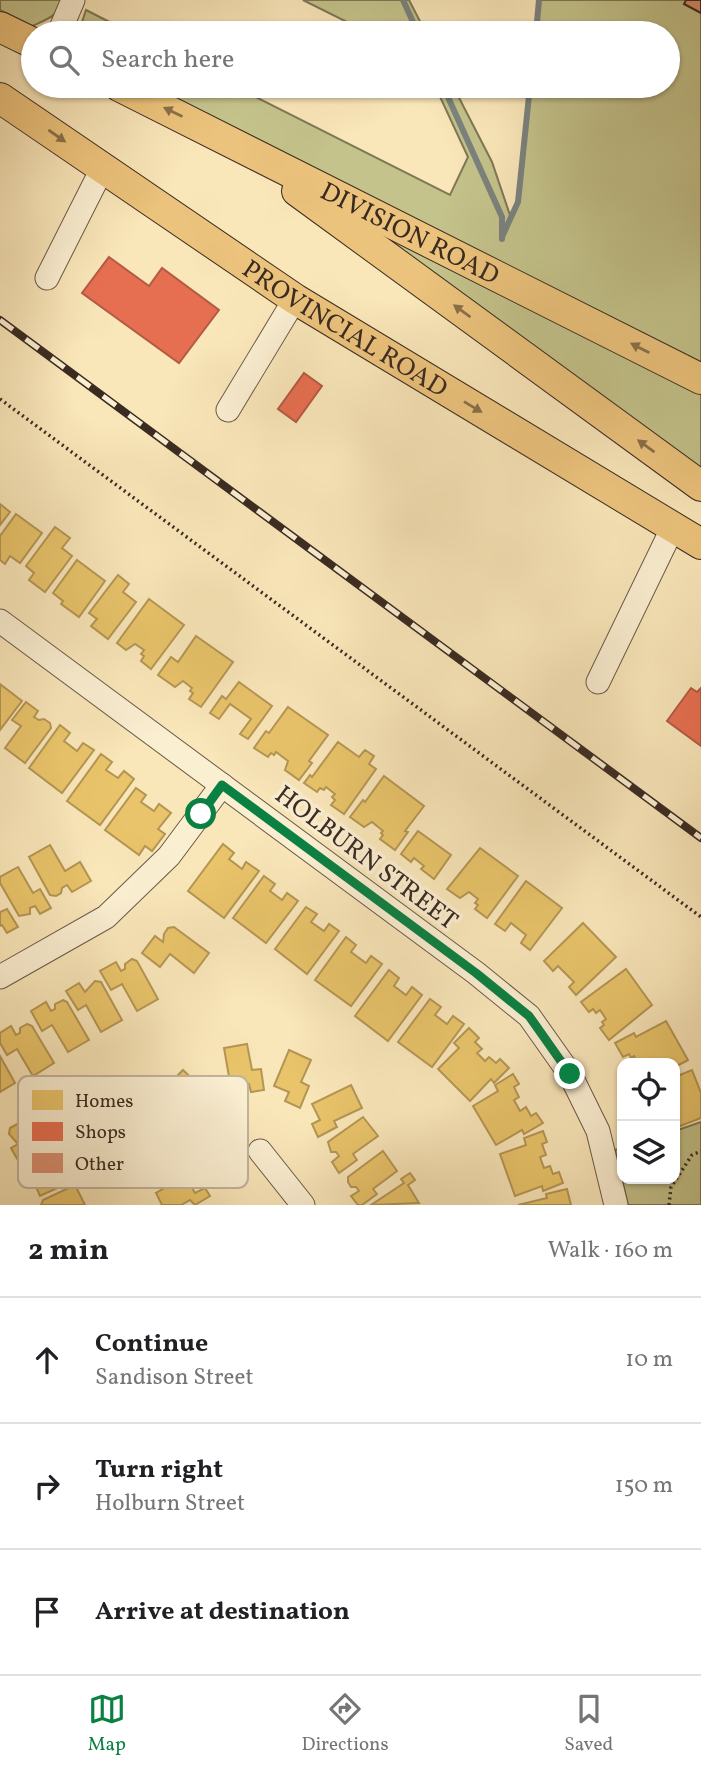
<!DOCTYPE html>
<html lang="en">
<head>
<meta charset="utf-8">
<style>
	:root { --surface:#fff; --page:#f6f6f6; --text:#202124; --muted:#757577; --line:#e0e0e0; --accent:#0b8043 }
	body { margin:0; font-family:Vollkorn,serif; background:var(--page); color:var(--text) }
	.controls { position:absolute; right:21px; bottom:21px; display:grid; overflow:hidden; border-radius:14px; box-shadow:0 2px 5px #0004 }
	.controls button { width:63px; height:63px; display:grid; place-items:center; padding:0; border:0; border-bottom:2px solid var(--line); background:var(--surface); color:var(--text); font:35px sans-serif }
	.stop { position:absolute; width:21px; height:21px; margin:-16px; border:5px solid #0b8043; border-radius:50%; background:#fff }
	.stop.end { background:#0b8043; border-color:#fff; box-shadow:0 2px 7px #0008 }
	.list { margin:0; padding:0; list-style:none }
	h2 { display:flex; justify-content:space-between; align-items:center; height:91px; margin:0; padding:0 28px; font-size:30px }
	h2 small { font-size:23px; font-weight:400; color:var(--muted) }
	.list li { display:grid; grid-template-columns:46px 1fr auto; gap:21px; align-items:center; box-sizing:border-box; height:126px; padding:0 28px; border-top:2px solid var(--line) }
	.list b { display:block; font-size:26px; white-space:nowrap }
	.list p { margin:0; font-size:23px; white-space:nowrap; color:var(--muted) }
	.list em { font-size:23px; font-style:normal; color:var(--muted) }
	.icon { flex:none; width:38px; height:38px; fill:none; stroke:currentColor; stroke-width:2; stroke-linecap:round; stroke-linejoin:round }
	.map { position:relative; flex:none; width:701px; height:1205px; overflow:hidden }
	.search { position:absolute; background:var(--surface); box-shadow:0 2px 5px #0004; left:21px; right:21px; top:21px; height:77px; display:flex; align-items:center; gap:18px; box-sizing:border-box; padding:0 24px; border-radius:38px; color:var(--muted); font-size:26px }
	.sheet { height:469px; background:var(--surface) }
	nav { display:flex; justify-content:space-around; align-items:center; box-sizing:border-box; height:98px; border-top:2px solid var(--line); background:var(--surface); font-size:19px; color:var(--muted) }
	nav a { display:grid; justify-items:center; gap:4px }
	nav .on { color:var(--accent) }
	.map>svg:first-child { display:block }
</style>
</head>
<body>
<div class="map">
<svg width="701" height="1205" viewBox="0 0 701 1205">
	<rect width="100%" height="100%" fill="#f9e6b9"/>
	<filter id="stains"><feTurbulence type="fractalNoise" baseFrequency=".00286" numOctaves="4"/><feColorMatrix values="0 0 0 0 .2 0 0 0 0 .09 0 0 0 0 .02 0 0 0 .5 -.17"/></filter>
	<radialGradient id="worn" r=".72"><stop offset=".6" stop-color="#630" stop-opacity="0"/><stop offset="1" stop-color="#630" stop-opacity=".3"/></radialGradient>
	<g fill="#c4c38b" stroke="#7f7756" stroke-width="2">
		<path d="M0 0H62C60 16 45 20 32 26L0 10Z"/>
		<path d="M303 0H409L426 33H369Z"/>
		<path d="M539 0H701V371L147 86H234L450 195 468 157 435 86H453L492 162 511 218 518 202 530 86H668V33H535Z"/>
		<path d="M86 10 131 33H86L82 22Z"/>
		<path d="M275 168 701 389V477Z"/>
		<path d="M701 1122V1205H628L615 1150 622 1147V1179H675V1131Z"/>
	</g>
	<g fill="#e9c46a" stroke="#b49654" stroke-width="2">
		<path d="M0 504 10 512 0 525Z"/>
		<path d="M16 514 42 533 20 563 10 556 5 564 0 560V536Z"/>
		<path d="M55 527 70 538 62 548 72 556 45 592 29 580 34 573 26 566Z"/>
		<path d="M77 560 105 581 79 617 61 604 63 601 53 593Z"/>
		<path d="M118 575 129 584 123 592 136 602 108 639 91 626 97 619 89 613Z"/>
		<path d="M149 599 184 625 151 669 141 661 144 656 141 654 144 650 135 644 126 650 117 643Z"/>
		<path d="M196 636 233 662 201 707 189 699 193 693 190 691 192 688 183 681 175 687 158 675 171 657 178 662Z"/>
		<path d="M239 682 272 706 248 739 240 734 251 719 230 704 219 719 210 713 222 696 226 699Z"/>
		<path d="M0 684 22 701 0 730Z"/>
		<path d="M26 702 38 711 34 717 39 720 44 719 50 723 51 728 25 763 5 748 21 726 12 720Z"/>
		<path d="M288 707 328 735 309 761 312 763 299 780 285 770 288 761 276 752 274 755 271 753 268 757 254 748 266 731 269 733Z"/>
		<path d="M60 725 70 733 64 741 77 751 83 743 94 750 62 793 29 768Z"/>
		<path d="M338 742 359 757 365 750 374 756 369 764 376 769 344 814 331 805 335 800 332 797 335 794 326 787 324 790 320 788 317 792 304 783 310 775 312 777Z"/>
		<path d="M101 754 112 762 106 770 118 778 124 771 134 779 100 825 67 801Z"/>
		<path d="M384 776 424 806 405 831 408 832 395 850 380 839 383 835 381 833 383 831 372 822 364 827 350 817 363 800 365 802Z"/>
		<path d="M136 788 146 795 141 802 154 811 159 804 171 813 158 829 165 834 152 851 145 846 139 855 105 830Z"/>
		<path d="M418 831 451 855 434 879 421 869 424 866 414 858 411 862 401 854Z"/>
		<path d="M223 844 234 853 229 859 242 869 246 862 259 871 224 918 188 891Z"/>
		<path d="M50 845 65 871 80 862 91 881 72 892 67 885 62 888 61 893 56 896 50 895 29 857Z"/>
		<path d="M480 848 518 876 487 918 475 909 478 905 475 903 478 899 469 892 460 898 447 889Z"/>
		<path d="M18 867 33 893 40 889 51 908 40 914 35 906 30 908V914L19 916 0 883V877Z"/>
		<path d="M264 876 275 884 270 891 282 900 287 893 298 901 266 943 233 918Z"/>
		<path d="M526 881 562 908 530 950 521 943 526 935 511 923 505 931 495 924Z"/>
		<path d="M306 907 317 914 311 922 324 931 329 924 339 931 307 974 275 949Z"/>
		<path d="M7 909 18 927 7 933 2 925 0 926V912Z"/>
		<path d="M583 923 616 957 576 995 569 987 574 982 558 966 553 971 544 961Z"/>
		<path d="M174 927 209 953 194 973 170 954 160 967 142 953 155 936 163 942 164 934 168 928Z"/>
		<path d="M346 937 356 945 351 952 366 963 371 956 382 964 351 1006 315 980Z"/>
		<path d="M132 959 137 961 158 999 137 1011 122 984 111 990 100 971 116 962 121 971 125 969V964Z"/>
		<path d="M626 969 652 1005 609 1040 600 1028 604 1025 602 1022 606 1019 600 1010 596 1013 593 1009 589 1012 581 1002Z"/>
		<path d="M389 970 399 978 394 986 406 995 412 987 422 995 388 1041 355 1016Z"/>
		<path d="M95 981 101 982 122 1020 101 1032 86 1005 78 1010 66 991 79 983 85 992Z"/>
		<path d="M430 999 441 1007 435 1015 447 1024 453 1016 464 1024 432 1067 398 1042Z"/>
		<path d="M63 1000 67 1002 89 1040 68 1052 52 1025 42 1031 31 1011 46 1002 51 1011 55 1009V1004Z"/>
		<path d="M666 1021 688 1060 675 1067V1063H637L634 1056 631 1058 629 1054 623 1057 615 1043 634 1033 636 1037Z"/>
		<path d="M27 1024 32 1026 54 1063 33 1076 17 1049 7 1055 0 1043V1033L11 1026 16 1035 20 1033V1028Z"/>
		<path d="M469 1028 479 1038 475 1042 482 1049 477 1053 485 1061 489 1057 496 1063 500 1059 509 1068 494 1083 491 1079 470 1101 438 1069 459 1048 454 1043Z"/>
		<path d="M247 1044 252 1070 261 1069 264 1090 251 1092 249 1084 243 1085 240 1089 231 1088 224 1048Z"/>
		<path d="M289 1050 311 1060 301 1082 309 1086 300 1108 285 1101 289 1092 274 1086Z"/>
		<path d="M0 1056 15 1083 0 1092Z"/>
		<path d="M183 1070 205 1091 212 1084 227 1098 217 1110 210 1103 205 1108 206 1113 198 1118 166 1087Z"/>
		<path d="M692 1070 701 1093V1118L675 1128V1077Z"/>
		<path d="M513 1074 519 1084 514 1087 519 1097 514 1100 520 1111 526 1107 531 1116 536 1113 543 1123 524 1134 522 1130 496 1145 473 1106 498 1091 495 1085Z"/>
		<path d="M351 1085 362 1108 334 1121 337 1127 318 1137 312 1124 320 1120 312 1104Z"/>
		<path d="M42 1111 53 1131 32 1143 37 1151 19 1162 11 1148 18 1144 9 1134 10 1128Z"/>
		<path d="M363 1117 378 1136 353 1154 357 1160 339 1173 332 1162 339 1156 336 1152H331L328 1142Z"/>
		<path d="M543 1131 547 1142 542 1144 546 1155 540 1157 544 1168 550 1166 553 1174 559 1172 563 1183 543 1191 542 1186 515 1196 500 1154 526 1145 524 1138Z"/>
		<path d="M383 1151 397 1171 373 1189 377 1194 362 1205H358L351 1196 359 1191 356 1187H351L348 1182V1177Z"/>
		<path d="M65 1158 75 1180 40 1196 33 1180 25 1183 19 1170 39 1160 43 1168Z"/>
		<path d="M410 1173 415 1180 408 1185 419 1203 371 1205 404 1183 401 1179Z"/>
		<path d="M185 1176 195 1193 205 1188 210 1196 195 1205 190 1200 181 1205H162L156 1193Z"/>
		<path d="M75 1185 85 1205H41L43 1200Z"/>
		<path d="M567 1189 571 1205H518L547 1198 546 1194Z"/>
	</g>
	<g fill="#e76f51" stroke="#b35b43" stroke-width="2">
		<path d="M109 257 149 286 162 268 219 310 179 363 82 293Z"/>
		<path d="M304 373 322 386 296 422 278 409Z"/>
		<path d="M691 688 697 692 701 688V746L667 721Z"/>
	</g>
	<g fill="none" stroke-linecap="round" stroke-linejoin="round">
		<g stroke="#7a827e" stroke-width="6">
			<path d="M403 0 418 33"/>
			<path d="M536 33 539 0"/>
			<path d="M443 86 502 217V239"/>
			<path d="M502 237 518 202 530 86"/>
		</g>
	</g>
	<path fill="#db9072" stroke="#3a2b22" stroke-width="2" d="M686 0H701V13L684 4Z"/>
	<g fill="none" stroke-linecap="round" stroke-linejoin="round">
		<defs>
			<g id="minor">
				<path d="M59 33 73 0"/>
				<path d="M47 278 102 169"/>
				<path d="M228 410 295 299"/>
				<path d="M0 621 476 973 529 1016 570 1074 598 1131 616 1205"/>
				<path d="M598 682 673 527"/>
				<path d="M0 977 106 917 169 856 222 785"/>
				<path d="M260 1151 303 1205"/>
			</g>
			<g id="major">
				<path d="M0 27 33 43"/>
				<path id="s1" d="M119 86 701 379"/>
				<path id="s2" d="M0 98 295 299 701 544"/>
				<path d="M297 191 701 486"/>
			</g>
		</defs>
		<use href="#minor" stroke="#6a5a48" stroke-width="25"/>
		<use href="#major" stroke="#3a2b22" stroke-width="32"/>
		<g stroke="#3a2b22" stroke-width="3.5" stroke-dasharray="2 3.5" stroke-linecap="butt">
			<path d="M0 399 701 917"/>
			<path d="M669 1205 671 1187 692 1155 701 1151"/>
		</g>
		<use href="#minor" stroke="#fbefd2" stroke-width="23"/>
		<use href="#major" stroke="#ecc37c" stroke-width="30"/>
		<defs>
			<path id="rail" d="M0 320 701 838"/>
		</defs>
		<use href="#rail" stroke="#3a2b22" stroke-width="8"/>
		<use href="#rail" stroke="#fbefd2" stroke-width="5" stroke-dasharray="16" stroke-linecap="butt"/>
	</g>
	<defs><path id="oneway-solid" d="M-6-.8H1V-3.2L6.5 0L1 3.2V.8H-6Z" transform="scale(1.75)"/></defs>
	<g fill="#8a6f4a">
		<use href="#oneway-solid" transform="translate(173 112) rotate(-154)"/>
		<use href="#oneway-solid" transform="translate(57 136) rotate(35)"/>
		<use href="#oneway-solid" transform="translate(462 311) rotate(-144)"/>
		<use href="#oneway-solid" transform="translate(640 348) rotate(-153)"/>
		<use href="#oneway-solid" transform="translate(473 407) rotate(31)"/>
		<use href="#oneway-solid" transform="translate(646 446) rotate(-144)"/>
	</g>
	<g fill="none" stroke-linecap="round" stroke-linejoin="round">
		<path stroke="#0b8043" stroke-width="9" d="M201 814 222 785 476 973 529 1016 570 1074"/>
	</g>
	<g text-anchor="middle" stroke-width="7" stroke-linejoin="round" paint-order="stroke">
		<g font-size="26" fill="#3a2b22" stroke="#fbefd2">
			<text dy="9" stroke="none"><textPath href="#s1" startOffset="326">DIVISION ROAD</textPath></text>
			<text dy="9" stroke="none"><textPath href="#s2" startOffset="415">PROVINCIAL ROAD</textPath></text>
			<text transform="translate(367 857) rotate(37)" y="9">HOLBURN STREET</text>
		</g>
	</g>
	<rect x="18" y="1076" width="230" height="112" rx="10" fill="#fbefd2" stroke="#c1b49d" stroke-width="2"/>
	<rect x="32" y="1090" width="31" height="20" fill="#e9c46a"/>
	<rect x="32" y="1122" width="31" height="19" fill="#e76f51"/>
	<rect x="32" y="1153" width="31" height="20" fill="#db9072"/>
	<g font-size="19" fill="#3a2b22">
		<text x="75" y="1107">Homes</text>
		<text x="75" y="1138">Shops</text>
		<text x="75" y="1170">Other</text>
	</g>
	<rect width="100%" height="100%" filter="url(#stains)"/>
	<rect width="100%" height="100%" fill="url(#worn)"/>
</svg>
<div class="controls">
<button><svg class="icon" aria-label="locate" viewBox="0 0 24 24"><circle cx="12" cy="12" r="6"/><path d="M12 2v4M12 18v4M2 12h4M18 12h4"/></svg></button>
<button><svg class="icon" aria-label="layers" viewBox="0 0 24 24"><path d="M12 4l9 5-9 5-9-5zM3 14l9 5 9-5"/></svg></button>
</div>
<div class="stop" style="left:201px;top:814px"></div>
<div class="stop end" style="left:570px;top:1074px"></div>
<div class="search"><svg class="icon" aria-label="search" viewBox="0 0 24 24"><circle cx="10" cy="10" r="6"/><path d="M15 15l6 6"/></svg>Search here</div>
</div>
<section class="sheet">
<h2>2 min<small>Walk · 160 m</small></h2>
<ul class="list">
<li><svg class="icon" aria-label="ahead" viewBox="0 0 24 24"><path d="M12 20V5M6 11l6-6 6 6"/></svg><div><b>Continue</b><p>Sandison Street</p></div><em>10 m</em></li>
<li><svg class="icon" aria-label="right" viewBox="0 0 24 24"><path d="M7 20v-9h11M14 6l5 5-5 5"/></svg><div><b>Turn right</b><p>Holburn Street</p></div><em>150 m</em></li>
<li><svg class="icon" aria-label="arrive" viewBox="0 0 24 24"><path d="M6 21V4h12l-3 4 3 4H6"/></svg><div><b>Arrive at destination</b></div></li>
</ul>
</section>
<nav>
<a class="on"><svg class="icon" aria-label="map" viewBox="0 0 24 24"><path d="M3 6l6-2 6 2 6-2v14l-6 2-6-2-6 2zM9 4v14M15 6v14"/></svg>Map</a>
<a><svg class="icon" aria-label="directions" viewBox="0 0 24 24"><path d="M12 3l9 9-9 9-9-9zM9 14v-3h6M13 9l2 2-2 2"/></svg>Directions</a>
<a><svg class="icon" aria-label="saved" viewBox="0 0 24 24"><path d="M7 4h10v16l-5-4-5 4z"/></svg>Saved</a>
</nav>
</body>
</html>
